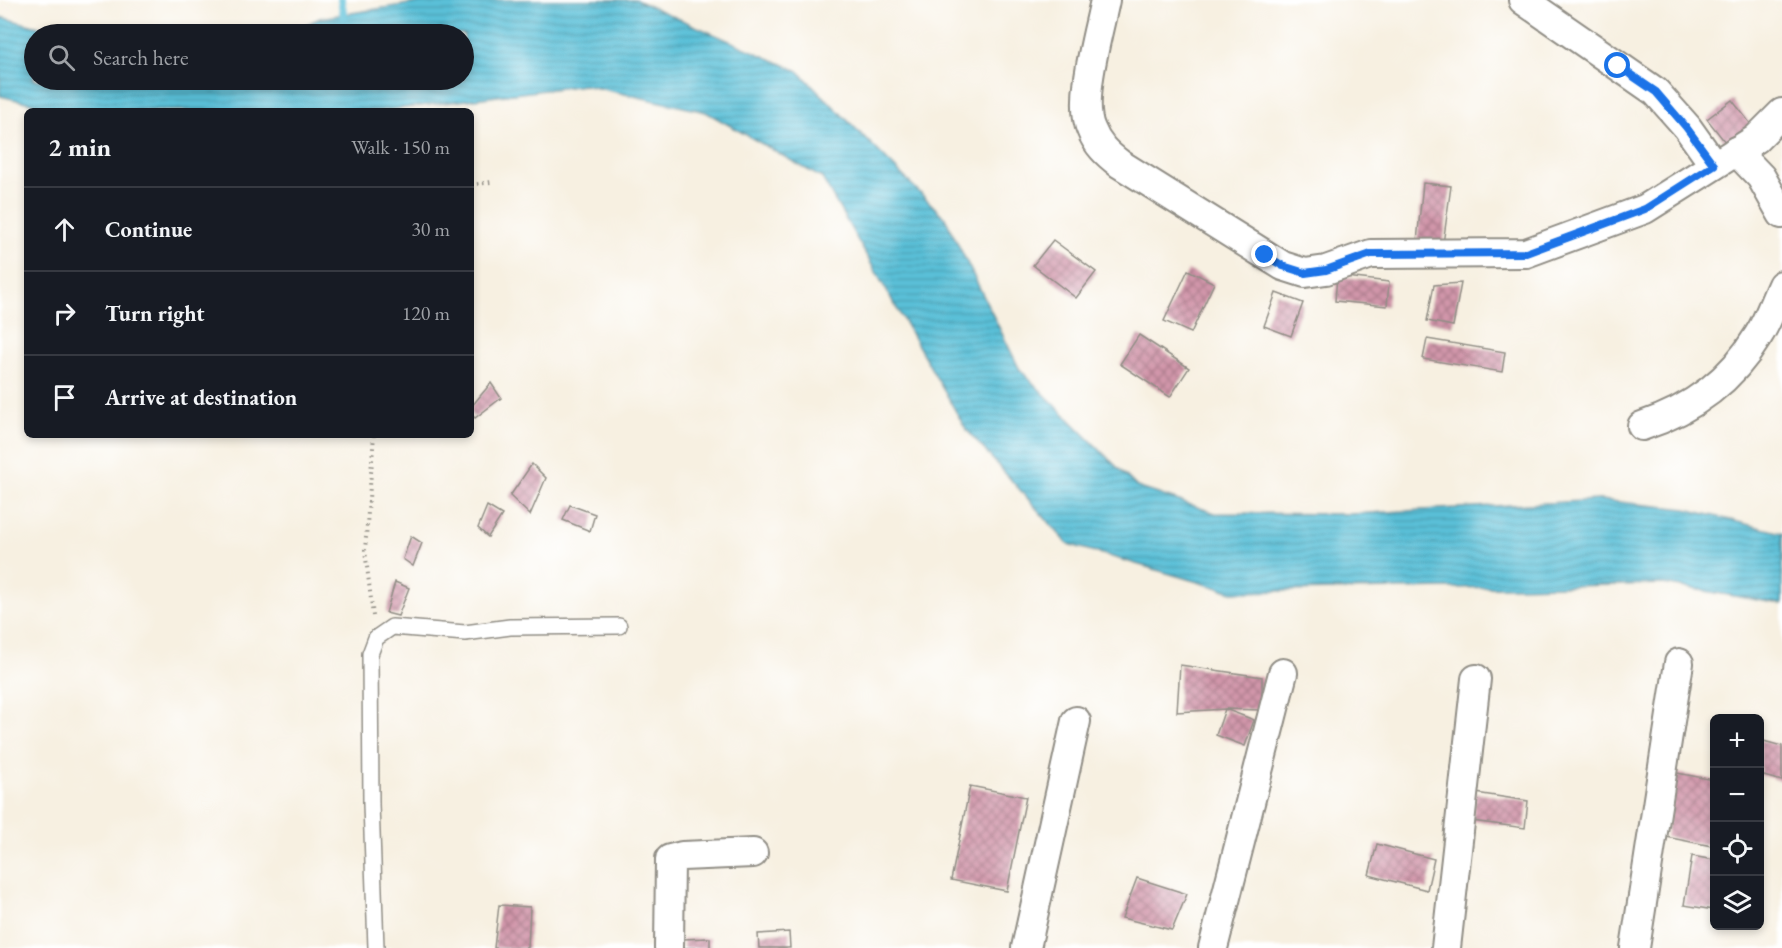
<!DOCTYPE html>
<html lang="en">
<head>
<meta charset="utf-8">
<style>
	:root { --surface:#171b24; --page:#20242c; --text:#f1f3f6; --muted:#9ea1a6; --line:#363941 }
	body { margin:0; font-family:"EB Garamond",serif; background:var(--page); color:var(--text) }
	.controls { position:absolute; right:18px; bottom:18px; display:grid; overflow:hidden; border-radius:9px; box-shadow:0 3px 9px #0003 }
	.controls button { width:54px; height:54px; display:grid; place-items:center; padding:0; border:0; border-bottom:2px solid var(--line); background:var(--surface); color:var(--text); font:30px sans-serif }
	.stop { position:absolute; width:18px; height:18px; margin:-14px; border:4px solid #1a73e8; border-radius:50%; background:#fff }
	.stop.end { background:#1a73e8; border-color:#fff; box-shadow:0 2px 6px #0008 }
	.list { margin:0; padding:0; list-style:none }
	h2 { display:flex; justify-content:space-between; align-items:center; height:78px; margin:0; padding:0 24px; font-size:26px }
	h2 small { font-size:20px; font-weight:400; color:var(--muted) }
	.list li { display:grid; grid-template-columns:39px 1fr auto; gap:18px; align-items:center; box-sizing:border-box; height:84px; padding:0 24px; border-top:2px solid var(--line) }
	.list b { display:block; font-size:22px; white-space:nowrap }
	.list em { font-size:20px; font-style:normal; color:var(--muted) }
	.icon { flex:none; width:33px; height:33px; fill:none; stroke:currentColor; stroke-width:2; stroke-linecap:round; stroke-linejoin:round }
	.map { position:relative; flex:none; width:1782px; height:948px; overflow:hidden }
	.search { position:absolute; background:var(--surface); box-shadow:0 3px 9px #0003; left:24px; top:24px; width:450px; height:66px; display:flex; align-items:center; gap:15px; box-sizing:border-box; padding:0 21px; border-radius:33px; color:var(--muted); font-size:22px }
	.panel { position:absolute; background:var(--surface); box-shadow:0 3px 9px #0003; left:24px; top:108px; width:450px; height:330px; border-radius:9px }
	.map>svg:first-child { display:block }
</style>
</head>
<body>
<div class="map">
<svg width="1782" height="948" viewBox="0 0 1782 948">
	<defs>
		<pattern id="water-rules" width="6" height="5" patternUnits="userSpaceOnUse" patternTransform="scale(1.5)"><rect width="6" height="5" fill="#5ac0d8"/><path d="M0 2.5h6" fill="none" stroke="#4b9caf"/></pattern>
		<pattern id="building-cross-hatch" width="8" height="8" patternUnits="userSpaceOnUse" patternTransform="scale(1.5)"><rect width="8" height="8" fill="#d196aa"/><path d="M0 0l8 8M0 8l8-8" fill="none" stroke="#aa7b8b"/></pattern>
	</defs>
	<rect width="100%" height="100%" fill="#fff"/>
	<filter id="ink" filterUnits="userSpaceOnUse"><feTurbulence type="fractalNoise" baseFrequency=".0167" numOctaves="2"/><feDisplacementMap in="SourceGraphic" scale="12" xChannelSelector="R" yChannelSelector="G"/><feConvolveMatrix kernelMatrix="1 2 1 2 8 2 1 2 1" color-interpolation-filters="sRGB"/></filter>
	<filter id="wash" filterUnits="userSpaceOnUse"><feTurbulence type="fractalNoise" baseFrequency=".008" numOctaves="4" result="noise"/><feDisplacementMap in="SourceGraphic" scale="24" xChannelSelector="R" yChannelSelector="G"/><feGaussianBlur stdDeviation="1.35" result="paint"/><feColorMatrix in="noise" values="0 0 0 0 0 0 0 0 0 0 0 0 0 0 0 0 0 1.4 0 .05"/><feComposite in="paint" operator="in"/></filter>
	<g filter="url(#wash)">
		<rect width="100%" height="100%" fill="#f7f0e1"/>
		<path fill="url(#water-rules)" stroke="#427682" stroke-width="1.5" d="M434 0H636L798 71 945 218 1020 370 1137 487 1215 513 1351 514 1600 500 1686 509 1782 533V604L1664 584 1232 592 1068 544 966 429 822 178 706 112 584 85 380 111H64L0 96V17L65 34H34V80H464V34H287L320 18Z"/>
		<g fill="none" stroke-linecap="round" stroke-linejoin="round">
			<path stroke="#5ac0d8" stroke-width="8" d="M341 0 347 34"/>
		</g>
		<g id="blocks">
			<g fill="url(#building-cross-hatch)">
				<path d="M1732 100 1753 127 1729 147 1707 119Z"/>
				<path d="M1423 183 1451 186 1443 244 1417 241Z"/>
				<path d="M1053 240 1096 272 1076 298 1033 265Z"/>
				<path d="M1188 270 1214 283 1191 333 1164 321Z"/>
				<path d="M1337 276 1389 282 1387 306 1335 301Z"/>
				<path d="M1461 283 1453 326 1427 321 1434 285Z"/>
				<path d="M1276 293 1303 303 1291 336 1264 326Z"/>
				<path d="M1139 335 1189 368 1170 397 1120 364Z"/>
				<path d="M1427 339 1505 352 1502 372 1423 359Z"/>
				<path d="M491 383 501 398 475 418 471 414V407Z"/>
				<path d="M532 464 546 478 530 515 510 496Z"/>
				<path d="M570 505 595 514 590 531 563 520Z"/>
				<path d="M487 506 502 515 488 537 478 528Z"/>
				<path d="M411 536 422 543 413 566 403 559Z"/>
				<path d="M395 582 409 588 398 616 386 613Z"/>
				<path d="M1180 665 1262 677V710L1225 709 1177 712Z"/>
				<path d="M1225 709 1254 720 1245 746 1216 735Z"/>
				<path d="M1760 740 1782 746V781L1760 775Z"/>
				<path d="M1677 773 1714 780V832L1712 846 1666 837Z"/>
				<path d="M970 786 1026 797 1007 891 951 880Z"/>
				<path d="M1476 793 1528 801 1525 828 1472 821Z"/>
				<path d="M1377 844 1434 859 1427 890 1369 875Z"/>
				<path d="M1692 856 1714 860V910L1684 905Z"/>
				<path d="M1137 878 1187 894 1172 930 1122 918Z"/>
				<path d="M499 905 530 907 528 948H494Z"/>
				<path d="M789 932 790 948H759L758 934Z"/>
				<path d="M710 938V948H683V939Z"/>
			</g>
		</g>
	</g>
	<g filter="url(#ink)">
		<use href="#blocks" fill-opacity="0" stroke="#918e86" stroke-width="1.5"/>
		<g fill="none" stroke-linecap="round" stroke-linejoin="round">
			<defs>
				<path id="lane" d="M376 948 371 804 370 654 376 638 392 627 465 633 510 627 619 626"/>
				<g id="street">
					<path d="M1105 0C1099 31 1078 101 1091 129 1097 145 1107 154 1120 164L1283 266 1305 273 1326 270 1371 254 1526 253 1645 209 1756 139 1782 113"/>
					<path d="M1523 0 1656 92 1687 127 1714 165"/>
					<path d="M1736 151 1761 177 1782 214"/>
					<path d="M1642 426C1691 410 1731 381 1758 336 1768 321 1774 302 1782 285"/>
					<path d="M669 948 670 859 682 856 753 853"/>
					<path d="M1026 948 1076 721"/>
					<path d="M1213 948 1283 673"/>
					<path d="M1446 948 1476 679"/>
					<path d="M1635 948 1679 663"/>
				</g>
			</defs>
			<use href="#lane" stroke="#918e86" stroke-width="18"/>
			<use href="#street" stroke="#918e86" stroke-width="32"/>
			<g stroke="#918e86" stroke-width="4" stroke-dasharray="1.5 4.5" stroke-linecap="butt">
				<path d="M471 185 491 182"/>
				<path d="M373 616 365 550 374 435"/>
			</g>
			<use href="#lane" stroke="#fff" stroke-width="15"/>
			<use href="#street" stroke="#fff" stroke-width="28"/>
		</g>
	</g>
	<g fill="none" stroke-linecap="round" stroke-linejoin="round" filter="url(#ink)">
		<path stroke="#1a73e8" stroke-width="8" d="M1265 255 1283 266 1305 273 1326 270 1371 254 1526 253 1645 209 1714 165 1686 127 1656 92 1618 66"/>
	</g>
</svg>
<div class="controls">
<button>+</button>
<button>−</button>
<button><svg class="icon" aria-label="locate" viewBox="0 0 24 24"><circle cx="12" cy="12" r="6"/><path d="M12 2v4M12 18v4M2 12h4M18 12h4"/></svg></button>
<button><svg class="icon" aria-label="layers" viewBox="0 0 24 24"><path d="M12 4l9 5-9 5-9-5zM3 14l9 5 9-5"/></svg></button>
</div>
<div class="stop" style="left:1618px;top:66px"></div>
<div class="stop end" style="left:1265px;top:255px"></div>
<div class="search"><svg class="icon" aria-label="search" viewBox="0 0 24 24"><circle cx="10" cy="10" r="6"/><path d="M15 15l6 6"/></svg>Search here</div>
<section class="panel">
<h2>2 min<small>Walk · 150 m</small></h2>
<ul class="list">
<li><svg class="icon" aria-label="ahead" viewBox="0 0 24 24"><path d="M12 20V5M6 11l6-6 6 6"/></svg><div><b>Continue</b></div><em>30 m</em></li>
<li><svg class="icon" aria-label="right" viewBox="0 0 24 24"><path d="M7 20v-9h11M14 6l5 5-5 5"/></svg><div><b>Turn right</b></div><em>120 m</em></li>
<li><svg class="icon" aria-label="arrive" viewBox="0 0 24 24"><path d="M6 21V4h12l-3 4 3 4H6"/></svg><div><b>Arrive at destination</b></div></li>
</ul>
</section>
</div>
</body>
</html>
